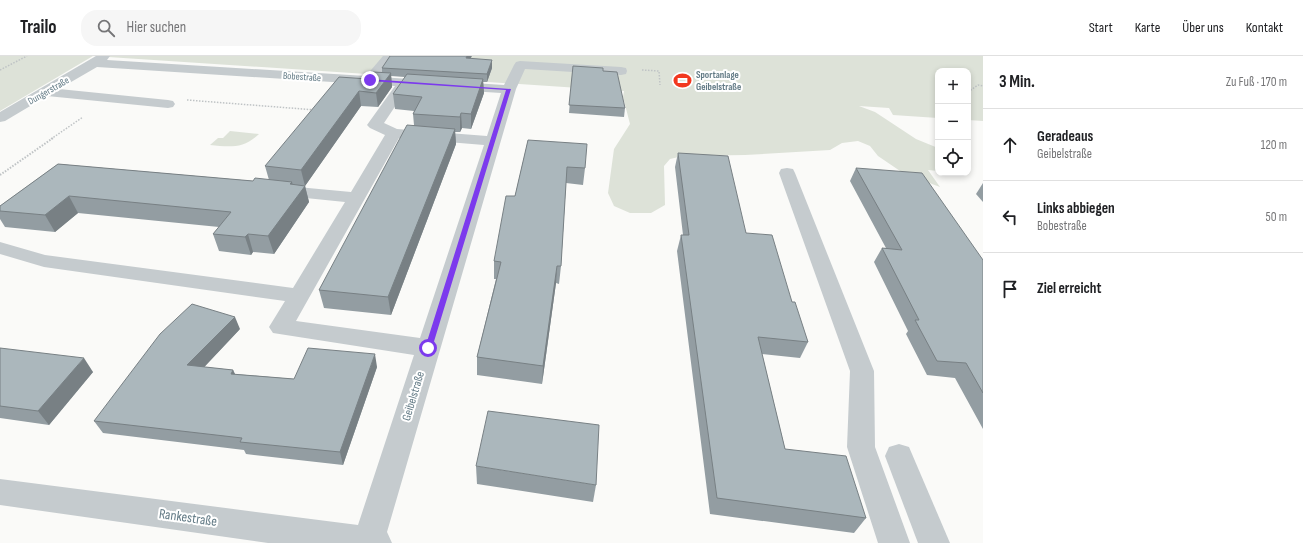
<!DOCTYPE html>
<html lang="de">
<head>
<meta charset="utf-8">
<style>
	:root { --surface:#fff; --page:#f6f6f6; --text:#202124; --muted:#757577; --line:#e0e0e0 }
	body { margin:0; font-family:"Sofia Sans Condensed",sans-serif; background:var(--page); color:var(--text) }
	.controls { position:absolute; right:12px; top:12px; display:grid; overflow:hidden; border-radius:8px; box-shadow:0 2px 6px #0003 }
	.controls button { width:36px; height:36px; display:grid; place-items:center; padding:0; border:0; border-bottom:1px solid var(--line); background:var(--surface); color:var(--text); font:20px sans-serif }
	.stop { position:absolute; width:12px; height:12px; margin:-9px; border:3px solid #7c3aed; border-radius:50%; background:#fff }
	.stop.end { background:#7c3aed; border-color:#fff; box-shadow:0 1px 4px #0008 }
	.list { margin:0; padding:0; list-style:none }
	h2 { display:flex; justify-content:space-between; align-items:center; height:52px; margin:0; padding:0 16px; font-size:17px }
	h2 small { font-size:13px; font-weight:400; color:var(--muted) }
	.list li { display:grid; grid-template-columns:26px 1fr auto; gap:12px; align-items:center; box-sizing:border-box; height:72px; padding:0 16px; border-top:1px solid var(--line) }
	.list b { display:block; font-size:15px; white-space:nowrap }
	.list p { margin:0; font-size:13px; white-space:nowrap; color:var(--muted) }
	.list em { font-size:13px; font-style:normal; color:var(--muted) }
	.icon { flex:none; width:22px; height:22px; fill:none; stroke:currentColor; stroke-width:2; stroke-linecap:round; stroke-linejoin:round }
	.map { position:relative; flex:none; width:983px; height:487px; overflow:hidden }
	header { display:flex; align-items:center; gap:24px; box-sizing:border-box; height:56px; padding:0 20px; background:var(--surface); border-bottom:1px solid var(--line) }
	header strong { font-size:19px }
	nav { display:flex; gap:22px; margin-inline-start:auto; font-size:14px }
	.search { width:280px; height:36px; background:var(--page); display:flex; align-items:center; gap:10px; box-sizing:border-box; padding:0 14px; border-radius:16px; color:var(--muted); font-size:15px }
	main { display:flex }
	aside { flex:1; background:var(--surface) }
	.map>svg:first-child { display:block }
</style>
</head>
<body>
<header>
<strong>Trailo</strong>
<div class="search"><svg class="icon" aria-label="search" viewBox="0 0 24 24"><circle cx="10" cy="10" r="6"/><path d="M15 15l6 6"/></svg>Hier suchen</div>
<nav><a>Start</a><a>Karte</a><a>Über uns</a><a>Kontakt</a></nav>
</header>
<main>
<div class="map">
<svg width="983" height="487" viewBox="0 0 983 487">
	<rect width="100%" height="100%" fill="#fafaf8"/>
	<g fill="#dde2d8">
		<path d="M0 0H983V65L968 64V15H938V62L893 59 889 52 859 50 875 56 916 83 938 92V115L928 114 940 131 903 117 878 100 870 90 858 85 842 87 830 94 745 99 683 100 670 103 664 110 665 149 651 157H630L614 150 608 137 614 93 630 68 623 41 624 35 93 0 0 55Z"/>
		<path d="M230 75 259 78C243 93 230 91 210 89L218 82H223Z"/>
	</g>
	<g fill="none" stroke-linecap="round" stroke-linejoin="round">
		<g stroke="#bfc3c5" stroke-width="1.5" stroke-dasharray="1.5 1.5" stroke-linecap="butt">
			<path d="M0 14 27 0"/>
			<path d="M642 14 659 15 660 29"/>
			<path d="M968 36 978 29 983 30"/>
			<path d="M187 44 316 54"/>
			<path d="M51 83 83 61"/>
		</g>
		<path stroke="#bfc3c5" stroke-width="2" stroke-dasharray="1.5 1.5" stroke-linecap="butt" d="M0 119 53 82"/>
		<g fill="#c5cbce" fill-rule="evenodd">
			<path d="M96 0H110L107 4 366 20 383 0H395L379 21 504 29 514 9 516 6 520 5 621 11 626 12 627 15 626 18 621 19 525 13 516 33 387 476 392 487H268L0 449V423L358 469 414 299 273 277 269 271 285 245 44 211 0 198V186L45 199 293 232 345 146 276 139 270 138 267 134 270 130 276 129 351 136 385 79 370 72 367 69 395 30 97 11 59 33 168 44 173 45 175 48 173 51 168 52 47 40 5 65 0 66V56ZM408 31 501 37 487 80 397 73 384 67ZM399 82 484 89 420 282 296 265Z"/>
			<path d="M787 112 793 113 795 117 874 315 875 391 910 487H878L847 391 850 315 779 117 781 113Z"/>
			<path d="M899 388 909 391 950 487H918L885 400 889 391Z"/>
		</g>
	</g>
	<g fill="#939da2">
		<path d="M470 3 492 12 487 26H483L484 37 471 73 462 72 460 76H455L456 88 391 259 324 252 319 234 414 69 413 58 414 55 395 53 393 38 405 21 391 20 392 31 378 51 361 50 305 130 309 146 274 198 253 196 251 199 219 195 213 178 219 171 78 157 55 176 5 171 0 163V150L58 108 253 125 269 124 265 110 368 23 382 17V12Z"/>
		<path d="M573 10 603 15 625 52 624 61 569 57Z"/>
		<path d="M528 84 585 112 583 129 566 127 561 210 559 228 556 227 542 328 477 319V301L496 223H494V205L515 140Z"/>
		<path d="M678 97 746 177 792 246 808 286 800 302 762 298 785 393 866 462 854 477 710 458 677 195 681 179H683L675 111Z"/>
		<path d="M856 112 983 204V373L955 322 927 319 906 278 908 275 874 206 882 192H886L850 125Z"/>
		<path d="M983 127V146L976 138Z"/>
		<path d="M240 273 204 311 233 314 235 318 294 323 377 311 343 409 246 398 244 394 103 377 94 365Z"/>
		<path d="M0 292 93 316 49 369 0 362Z"/>
		<path d="M476 410 596 429 593 446 477 428Z"/>
	</g>
	<g fill="#788084">
		<path d="M467 0H472L466 10V2Z"/>
		<path d="M492 4V12L487 26V18Z"/>
		<path d="M391 17 392 31 378 51 376 37Z"/>
		<path d="M483 23 484 37 471 73V58Z"/>
		<path d="M359 35 361 50 305 130 309 146 274 198 268 180 290 128 292 126 296 142 305 130 301 114Z"/>
		<path d="M461 57 462 72 460 76V61Z"/>
		<path d="M455 73 456 88 391 259 388 241Z"/>
		<path d="M69 140 78 157 55 176 45 159Z"/>
		<path d="M248 178 253 196 251 199 245 181Z"/>
		<path d="M557 210 556 227 542 328 543 310Z"/>
		<path d="M235 261 240 273 194 322 187 309Z"/>
		<path d="M375 298 377 311 343 409 340 396Z"/>
		<path d="M84 302 93 316 49 369 38 355Z"/>
		<path d="M233 314 239 327 231 318Z"/>
	</g>
	<g fill="#abb7bc" stroke="#788084">
		<path d="M390 0H467L466 2 492 4 487 18 382 12Z"/>
		<path d="M573 10 603 12V15L617 16 625 52 569 49Z"/>
		<path d="M373 16 391 17 376 37 359 35 301 114 265 110 339 21 368 23Z"/>
		<path d="M407 18 483 23 471 58 461 57 460 61 413 58 422 41 393 38Z"/>
		<path d="M407 69 455 73 388 241 319 234Z"/>
		<path d="M528 84 587 88 585 112 567 111 561 210H557L543 310 477 301 501 206 494 205 506 140H515Z"/>
		<path d="M678 97 728 100 746 177 772 179 792 246H795L808 286 758 281 785 393 846 400 866 462 717 442 681 179H689Z"/>
		<path d="M58 108 253 125 255 122 292 126 290 128 305 130 268 180 248 178 245 181 213 178 231 156 69 140 45 159 0 155V150Z"/>
		<path d="M856 112 922 117 983 204V337L966 307 937 305 915 264H919L882 192 902 194Z"/>
		<path d="M192 248 235 261 187 309 233 314 231 318 294 323 308 292 375 298 340 396 240 386 242 382 94 365 160 278Z"/>
		<path d="M0 292 84 302 38 355 0 350Z"/>
		<path d="M488 355 599 369 596 429 476 410Z"/>
	</g>
	<path fill="#7c3aed" d="M368 23 511 33 432 292 428 295 425 292 506 34 370 25Z"/>
	<defs>
		<symbol id="stadium-bare" viewBox="-9 -9 18 18"><path d="M0-5a6.5 5 0 1 0 0 10a6.5 5 0 1 0 0-10ZM-3.5-1.8h7v3.6h-7Z" fill="#f2381f" stroke="#fff" stroke-width="2.5" paint-order="stroke"/></symbol>
	</defs>
	<g fill-rule="evenodd">
		<use href="#stadium-bare" x="670" y="12" width="25" height="25"/>
	</g>
	<g text-anchor="middle" stroke-width="4" stroke-linejoin="round" paint-order="stroke">
		<g font-size="10" font-weight="bold" fill="#627a85" stroke="#fff" text-anchor="start">
			<text x="696" y="22">Sportanlage<tspan x="696" dy="12">Geibelstraße</tspan></text>
		</g>
		<g font-size="10" fill="#627a85" stroke="#fff">
			<text transform="translate(302 20) rotate(4)" y="4">Bobestraße</text>
			<text transform="translate(48 34) rotate(-30)" y="4">Dungerstraße</text>
		</g>
		<g font-size="12" fill="#627a85" stroke="#fff">
			<text transform="translate(413 340) rotate(-73)" y="4">Geibelstraße</text>
		</g>
		<g font-size="14" fill="#627a85" stroke="#fff">
			<text transform="translate(188 461) rotate(8)" y="5">Rankestraße</text>
		</g>
	</g>
</svg>
<div class="controls">
<button>+</button>
<button>−</button>
<button><svg class="icon" aria-label="locate" viewBox="0 0 24 24"><circle cx="12" cy="12" r="6"/><path d="M12 2v4M12 18v4M2 12h4M18 12h4"/></svg></button>
</div>
<div class="stop" style="left:428px;top:292px"></div>
<div class="stop end" style="left:370px;top:24px"></div>
</div>
<aside>
<h2>3 Min.<small>Zu Fuß · 170 m</small></h2>
<ul class="list">
<li><svg class="icon" aria-label="ahead" viewBox="0 0 24 24"><path d="M12 20V5M6 11l6-6 6 6"/></svg><div><b>Geradeaus</b><p>Geibelstraße</p></div><em>120 m</em></li>
<li><svg class="icon" aria-label="left" viewBox="0 0 24 24"><path d="M17 20v-9H6M10 6l-5 5 5 5"/></svg><div><b>Links abbiegen</b><p>Bobestraße</p></div><em>50 m</em></li>
<li><svg class="icon" aria-label="arrive" viewBox="0 0 24 24"><path d="M6 21V4h12l-3 4 3 4H6"/></svg><div><b>Ziel erreicht</b></div></li>
</ul>
</aside>
</main>
</body>
</html>
